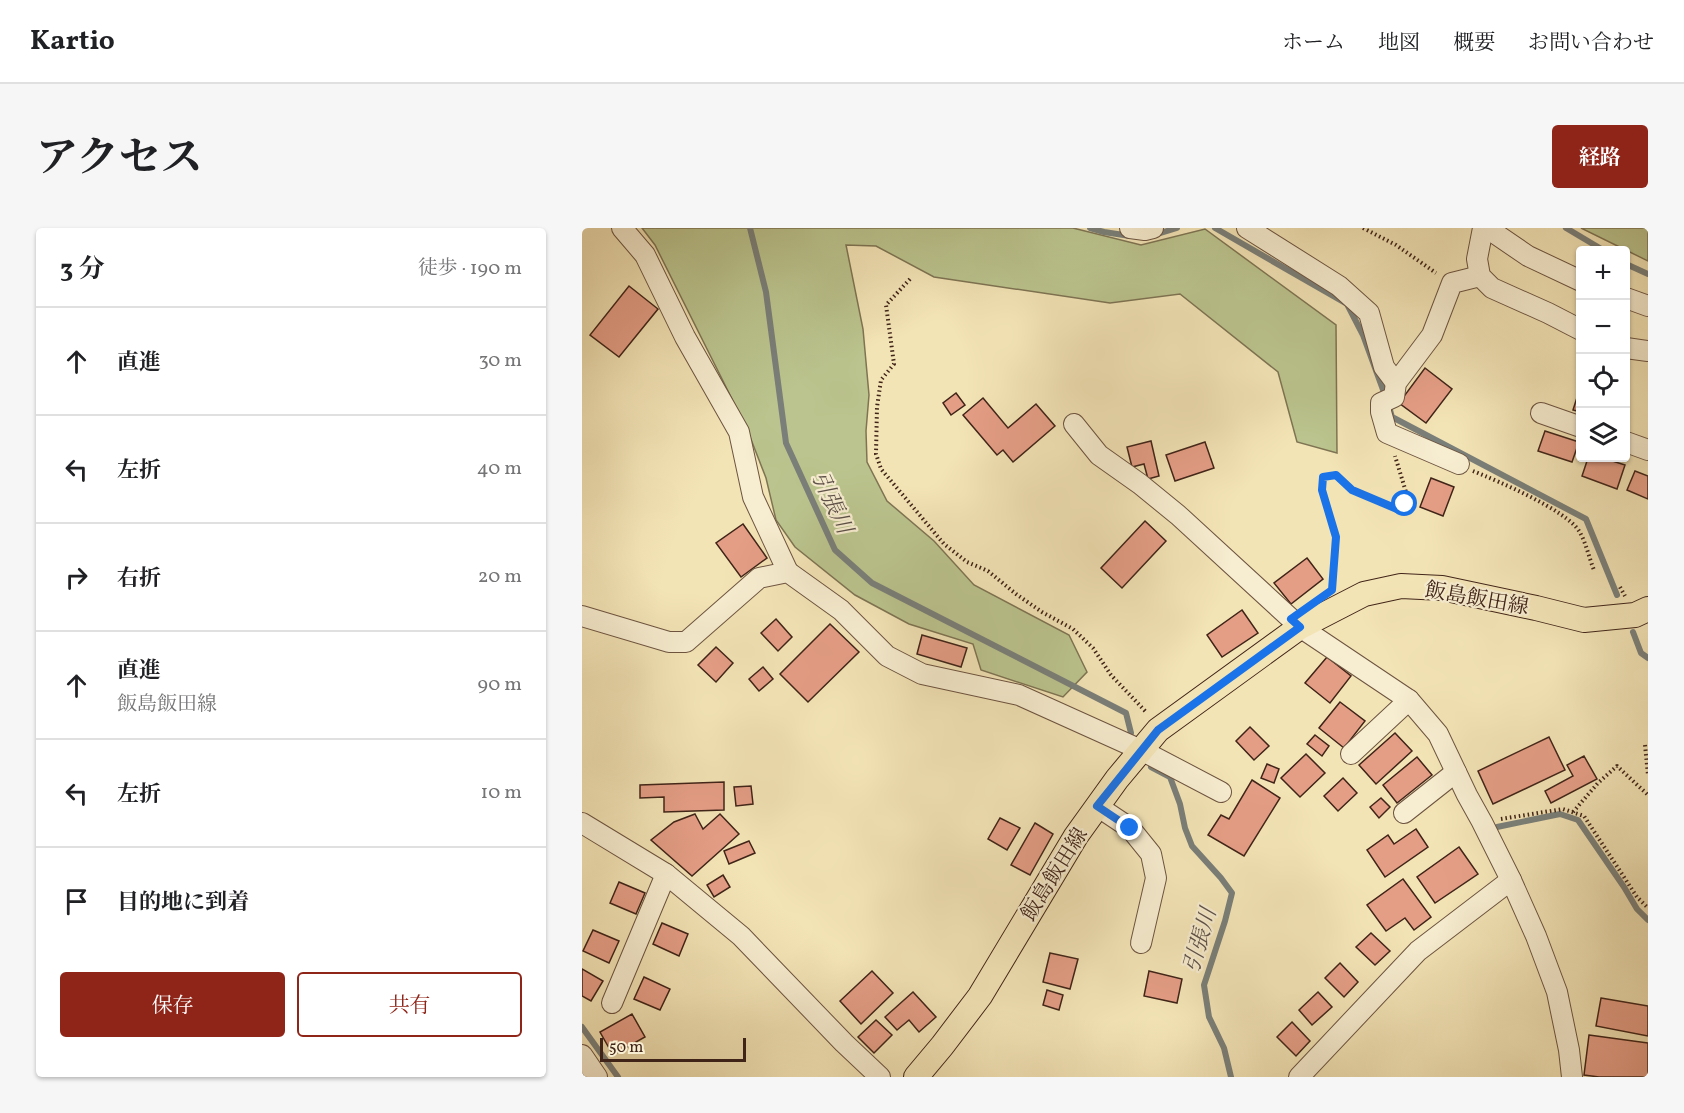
<!DOCTYPE html>
<html lang="ja">
<head>
<meta charset="utf-8">
<style>
	:root { --surface:#fff; --page:#f6f6f6; --text:#202124; --muted:#757577; --line:#e0e0e0; --accent:#8f2418 }
	body { margin:0; font-family:Vollkorn,"Noto Serif JP",serif; background:var(--page); color:var(--text) }
	.controls { position:absolute; right:18px; top:18px; display:grid; overflow:hidden; border-radius:6px; box-shadow:0 2px 4px #0004 }
	.controls button { width:54px; height:54px; display:grid; place-items:center; padding:0; border:0; border-bottom:2px solid var(--line); background:var(--surface); color:var(--text); font:30px sans-serif }
	.scale { position:absolute; left:18px; bottom:15px; width:146px; box-sizing:border-box; padding-left:6px; border:3px solid #402418; border-top:0; font-size:16px; line-height:21px; white-space:nowrap; color:#402418; -webkit-text-stroke:4px #f7edd0; paint-order:stroke }
	.stop { position:absolute; width:18px; height:18px; margin:-14px; border:4px solid #1a73e8; border-radius:50%; background:#fff }
	.stop.end { background:#1a73e8; border-color:#fff; box-shadow:0 2px 6px #0008 }
	.list { margin:0; padding:0; list-style:none }
	h2 { display:flex; justify-content:space-between; align-items:center; height:78px; margin:0; padding:0 24px; font-size:26px }
	h2 small { font-size:20px; font-weight:400; color:var(--muted) }
	.list li { display:grid; grid-template-columns:39px 1fr auto; gap:18px; align-items:center; box-sizing:border-box; height:108px; padding:0 24px; border-top:2px solid var(--line) }
	.list b { display:block; font-size:22px; white-space:nowrap }
	.list p { margin:0; font-size:20px; white-space:nowrap; color:var(--muted) }
	.list em { font-size:20px; font-style:normal; color:var(--muted) }
	.actions { display:flex; gap:12px; padding:18px 24px }
	.actions a { flex:1; padding:14px 0; border:2px solid var(--accent); border-radius:6px; text-align:center; font-size:21px; color:var(--accent) }
	.actions .main { background:var(--accent); color:#fff }
	.icon { flex:none; width:33px; height:33px; fill:none; stroke:currentColor; stroke-width:2; stroke-linecap:round; stroke-linejoin:round }
	.map { position:relative; flex:none; width:1066px; height:849px; overflow:hidden; border-radius:6px }
	header { display:flex; align-items:center; gap:36px; box-sizing:border-box; height:84px; padding:0 30px; background:var(--surface); border-bottom:2px solid var(--line) }
	header strong { font-size:28px }
	nav { display:flex; gap:33px; margin-inline-start:auto; font-size:21px }
	.intro { display:flex; align-items:center; justify-content:space-between; box-sizing:border-box; height:144px; padding:0 36px }
	h1 { margin:0; font-size:42px }
	.button { padding:15px 27px; border-radius:6px; background:var(--accent); color:#fff; font-size:21px; font-weight:700 }
	main { display:flex; gap:36px; padding:0 36px }
	aside { flex:1; background:var(--surface); border-radius:6px; box-shadow:0 2px 4px #0004 }
	.map>svg:first-child { display:block }
</style>
</head>
<body>
<header>
<strong>Kartio</strong>
<nav><a>ホーム</a><a>地図</a><a>概要</a><a>お問い合わせ</a></nav>
</header>
<div class="intro"><h1>アクセス</h1><a class="button">経路</a></div>
<main>
<aside>
<h2>3 分<small>徒歩 · 190 m</small></h2>
<ul class="list">
<li><svg class="icon" aria-label="ahead" viewBox="0 0 24 24"><path d="M12 20V5M6 11l6-6 6 6"/></svg><div><b>直進</b></div><em>30 m</em></li>
<li><svg class="icon" aria-label="left" viewBox="0 0 24 24"><path d="M17 20v-9H6M10 6l-5 5 5 5"/></svg><div><b>左折</b></div><em>40 m</em></li>
<li><svg class="icon" aria-label="right" viewBox="0 0 24 24"><path d="M7 20v-9h11M14 6l5 5-5 5"/></svg><div><b>右折</b></div><em>20 m</em></li>
<li><svg class="icon" aria-label="ahead" viewBox="0 0 24 24"><path d="M12 20V5M6 11l6-6 6 6"/></svg><div><b>直進</b><p>飯島飯田線</p></div><em>90 m</em></li>
<li><svg class="icon" aria-label="left" viewBox="0 0 24 24"><path d="M17 20v-9H6M10 6l-5 5 5 5"/></svg><div><b>左折</b></div><em>10 m</em></li>
<li><svg class="icon" aria-label="arrive" viewBox="0 0 24 24"><path d="M6 21V4h12l-3 4 3 4H6"/></svg><div><b>目的地に到着</b></div></li>
</ul>
<div class="actions"><a class="main">保存</a><a>共有</a></div>
</aside>
<div class="map">
<svg width="1066" height="849" viewBox="0 0 1066 849">
	<rect width="100%" height="100%" fill="#f3e4b6"/>
	<filter id="stains"><feTurbulence type="fractalNoise" baseFrequency=".00333" numOctaves="4"/><feColorMatrix values="0 0 0 0 .2 0 0 0 0 .09 0 0 0 0 .02 0 0 0 .5 -.17"/></filter>
	<radialGradient id="worn" r=".72"><stop offset=".6" stop-color="#630" stop-opacity="0"/><stop offset="1" stop-color="#630" stop-opacity=".3"/></radialGradient>
	<g fill="#bbc48e" stroke="#7e7453" stroke-width="1.5">
		<path d="M60 0H491L559 17 623 1 754 97 755 225 715 214 696 144 598 66 528 75 352 49 294 18 264 17 281 101 287 167 284 203 285 234 305 273 352 313 392 357 487 407 505 444 481 469 399 442 391 416 327 396 273 367 213 319 194 292 184 250 165 201 73 17Z"/>
		<path d="M999 0H1066V33Z"/>
	</g>
	<g fill="none" stroke-linecap="round" stroke-linejoin="round">
		<g stroke="#7a7f79" stroke-width="6">
			<path d="M168 0 184 64 204 215 253 322 290 355 544 485 549 505"/>
			<path d="M508 0 522 4 548 8"/>
			<path d="M633 0 765 76 781 107 804 170"/>
			<path d="M984 0 1021 22"/>
			<path d="M572 7 595 0"/>
			<path d="M1044 36 1066 46"/>
			<path d="M808 182 810 189 1004 291 1035 367"/>
			<path d="M1051 404 1059 425 1066 430"/>
			<path d="M569 539 588 549 598 576 603 600 610 618 639 650 650 665 643 693 622 757 627 789 642 820 649 849"/>
			<path d="M915 599 978 586 996 592 1042 659 1055 681 1066 692"/>
			<path d="M0 799 36 849"/>
		</g>
	</g>
	<g fill="#e59e86" stroke="#402418" stroke-width="1.5">
		<path d="M47 58 76 81 37 129 8 107Z"/>
		<path d="M843 140 870 161 844 195 817 175Z"/>
		<path d="M999 157V184L991 182Z"/>
		<path d="M374 165 383 177 369 187 361 175Z"/>
		<path d="M401 170 426 200 454 176 473 198 431 234 421 222 415 227 381 187Z"/>
		<path d="M963 203 997 214 990 234 956 223Z"/>
		<path d="M569 213 577 248 566 251 562 236 550 239 545 219Z"/>
		<path d="M623 214 632 240 593 253 584 227Z"/>
		<path d="M1006 230H1021L1043 237 1035 261 1000 248Z"/>
		<path d="M1053 243 1066 248V271L1045 262Z"/>
		<path d="M849 250 872 259 861 288 838 279Z"/>
		<path d="M563 293 584 313 540 360 519 340Z"/>
		<path d="M161 296 185 330 159 349 134 315Z"/>
		<path d="M725 330 741 351 709 376 692 355Z"/>
		<path d="M660 382 676 405 640 429 625 407Z"/>
		<path d="M194 391 210 409 196 423 179 405Z"/>
		<path d="M248 396 277 424 226 474 198 446Z"/>
		<path d="M340 407 385 420 379 439 335 426Z"/>
		<path d="M134 419 151 435 134 454 116 437Z"/>
		<path d="M745 429 769 448 748 475 723 455Z"/>
		<path d="M181 439 191 451 177 463 167 451Z"/>
		<path d="M758 474 783 493 762 520 737 500Z"/>
		<path d="M668 499 687 518 672 532 654 513Z"/>
		<path d="M813 505 830 523 794 556 777 537Z"/>
		<path d="M733 507 747 518 740 528 725 516Z"/>
		<path d="M967 509 983 542 911 576 896 543Z"/>
		<path d="M724 526 743 545 718 569 699 550Z"/>
		<path d="M1002 528 1015 551 969 575 963 563 991 548 985 537Z"/>
		<path d="M835 529 850 547 815 575 801 557Z"/>
		<path d="M685 536 697 541 692 555 679 550Z"/>
		<path d="M761 550 775 565 756 583 742 568Z"/>
		<path d="M670 552 698 570 662 628 626 607 639 587 647 591Z"/>
		<path d="M142 554V582L82 584V569L58 570V557Z"/>
		<path d="M169 558 171 576 154 578 152 559Z"/>
		<path d="M799 570 808 579 797 590 788 579Z"/>
		<path d="M113 586 121 601 138 586 157 606 110 648 69 612 92 594Z"/>
		<path d="M418 590 438 600 425 622 406 611Z"/>
		<path d="M453 595 471 606 448 647 429 637Z"/>
		<path d="M834 601 846 619 803 649 785 622 806 607 812 616Z"/>
		<path d="M167 613 173 625 147 636 142 623Z"/>
		<path d="M877 619 896 646 853 675 835 649Z"/>
		<path d="M141 647 148 659 132 669 125 657Z"/>
		<path d="M821 651 849 689 832 702 823 690 804 703 785 677Z"/>
		<path d="M37 654 63 665 54 686 28 675Z"/>
		<path d="M80 695 106 706 97 728 71 716Z"/>
		<path d="M11 702 37 713 27 735 1 723Z"/>
		<path d="M789 705 808 723 793 737 774 719Z"/>
		<path d="M468 725 496 731 488 761 461 754Z"/>
		<path d="M758 735 776 754 762 769 743 750Z"/>
		<path d="M0 741 21 753 9 773 0 768Z"/>
		<path d="M290 743 311 765 279 796 258 773Z"/>
		<path d="M567 743 600 751 595 775 562 768Z"/>
		<path d="M62 749 88 761 78 782 52 771Z"/>
		<path d="M465 762 481 767 477 782 461 777Z"/>
		<path d="M331 764 354 789 337 804 327 792 315 802 303 789Z"/>
		<path d="M736 764 750 779 730 797 717 782Z"/>
		<path d="M1019 770 1066 778V808L1014 798Z"/>
		<path d="M50 786 63 809 31 827 18 804Z"/>
		<path d="M294 792 310 807 292 825 276 809Z"/>
		<path d="M710 794 728 813 714 828 695 809Z"/>
		<path d="M1007 807 1066 815V849H1017L1002 847Z"/>
	</g>
	<g fill="none" stroke-linecap="round" stroke-linejoin="round">
		<defs>
			<g id="minor">
				<path d="M40 0 63 27 103 109 157 204 171 269 206 344"/>
				<path d="M548 0 563 2 571 0"/>
				<path d="M665 0 757 58 787 85 802 139 814 155"/>
				<path d="M901 0 895 31 898 48 910 60 966 85 999 102"/>
				<path d="M905 0 946 28 999 53"/>
				<path d="M1044 70 1066 78"/>
				<path d="M1044 120 1066 123"/>
				<path d="M959 185 999 199"/>
				<path d="M492 196 517 227 558 256 596 287 718 399 827 472 856 506 885 567 900 594 929 652 954 708 975 764 987 822 990 849"/>
				<path d="M1044 214 1066 222"/>
				<path d="M877 236 805 205 799 184V175L812 169 814 155 850 107 870 55 898 48"/>
				<path d="M0 388 87 414H104L177 350 206 344 259 382 305 428 340 446 437 467 559 522 639 564"/>
				<path d="M769 526 827 472"/>
				<path d="M515 578 548 600 569 626 574 650 559 715"/>
				<path d="M822 585 874 544"/>
				<path d="M0 595 84 646 159 708 262 815 298 849"/>
				<path d="M30 775 84 646"/>
				<path d="M0 827 15 849"/>
				<path d="M717 849 836 723 929 652"/>
			</g>
			<path id="major" d="M334 849 360 818 398 768 494 608 535 551 576 502 718 399 782 366 819 358 860 360 954 380 1002 392 1053 387 1066 381"/>
		</defs>
		<use href="#minor" stroke="#6d5440" stroke-width="22"/>
		<use href="#major" stroke="#402418" stroke-width="26"/>
		<g stroke="#402418" stroke-width="4" stroke-dasharray="1.5 3" stroke-linecap="butt">
			<path d="M781 0 814 17 854 45"/>
			<path d="M328 51 304 77 312 136 299 152 295 179 294 226 299 241 362 316 385 334 406 343 434 366 460 384 491 401 511 420 529 447 565 485"/>
			<path d="M891 243C916 253 984 282 997 303 1004 314 1007 330 1012 342"/>
			<path d="M1038 359 1043 368"/>
			<path d="M750 361 754 309 740 263 741 249 754 247 770 262 815 281 823 276 824 264 813 228"/>
			<path d="M1063 517 1066 547"/>
			<path d="M991 584 1016 555 1035 538 1066 567"/>
			<path d="M919 591 981 581 1002 588 1055 669 1066 680"/>
		</g>
		<use href="#minor" stroke="#f7edd0" stroke-width="20"/>
		<use href="#major" stroke="#f3e4b6" stroke-width="24"/>
	</g>
	<g fill="none" stroke-linecap="round" stroke-linejoin="round">
		<path stroke="#1a73e8" stroke-width="8" d="M548 600 515 578 576 502 718 399 709 391 750 362 754 309 740 262 741 249 754 247 770 262 815 281 823 276"/>
	</g>
	<g text-anchor="middle" stroke-width="4.5" stroke-linejoin="round" paint-order="stroke">
		<g font-size="21" fill="#402418" stroke="#f7edd0">
			<text transform="translate(895 370) rotate(10)" y="7">飯島飯田線</text>
			<text transform="translate(472 646) rotate(-58)" y="7">飯島飯田線</text>
		</g>
		<g font-size="22" font-style="italic" fill="#5d5149" stroke="#f7edd0">
			<text transform="translate(251 274) rotate(65)" y="8">引張川</text>
			<text transform="translate(617 712) rotate(-74)" y="8">引張川</text>
		</g>
	</g>
	<rect width="100%" height="100%" filter="url(#stains)"/>
	<rect width="100%" height="100%" fill="url(#worn)"/>
</svg>
<div class="controls">
<button>+</button>
<button>−</button>
<button><svg class="icon" aria-label="locate" viewBox="0 0 24 24"><circle cx="12" cy="12" r="6"/><path d="M12 2v4M12 18v4M2 12h4M18 12h4"/></svg></button>
<button><svg class="icon" aria-label="layers" viewBox="0 0 24 24"><path d="M12 4l9 5-9 5-9-5zM3 14l9 5 9-5"/></svg></button>
</div>
<div class="scale">50 m</div>
<div class="stop" style="left:823px;top:276px"></div>
<div class="stop end" style="left:548px;top:600px"></div>
</div>
</main>
</body>
</html>
